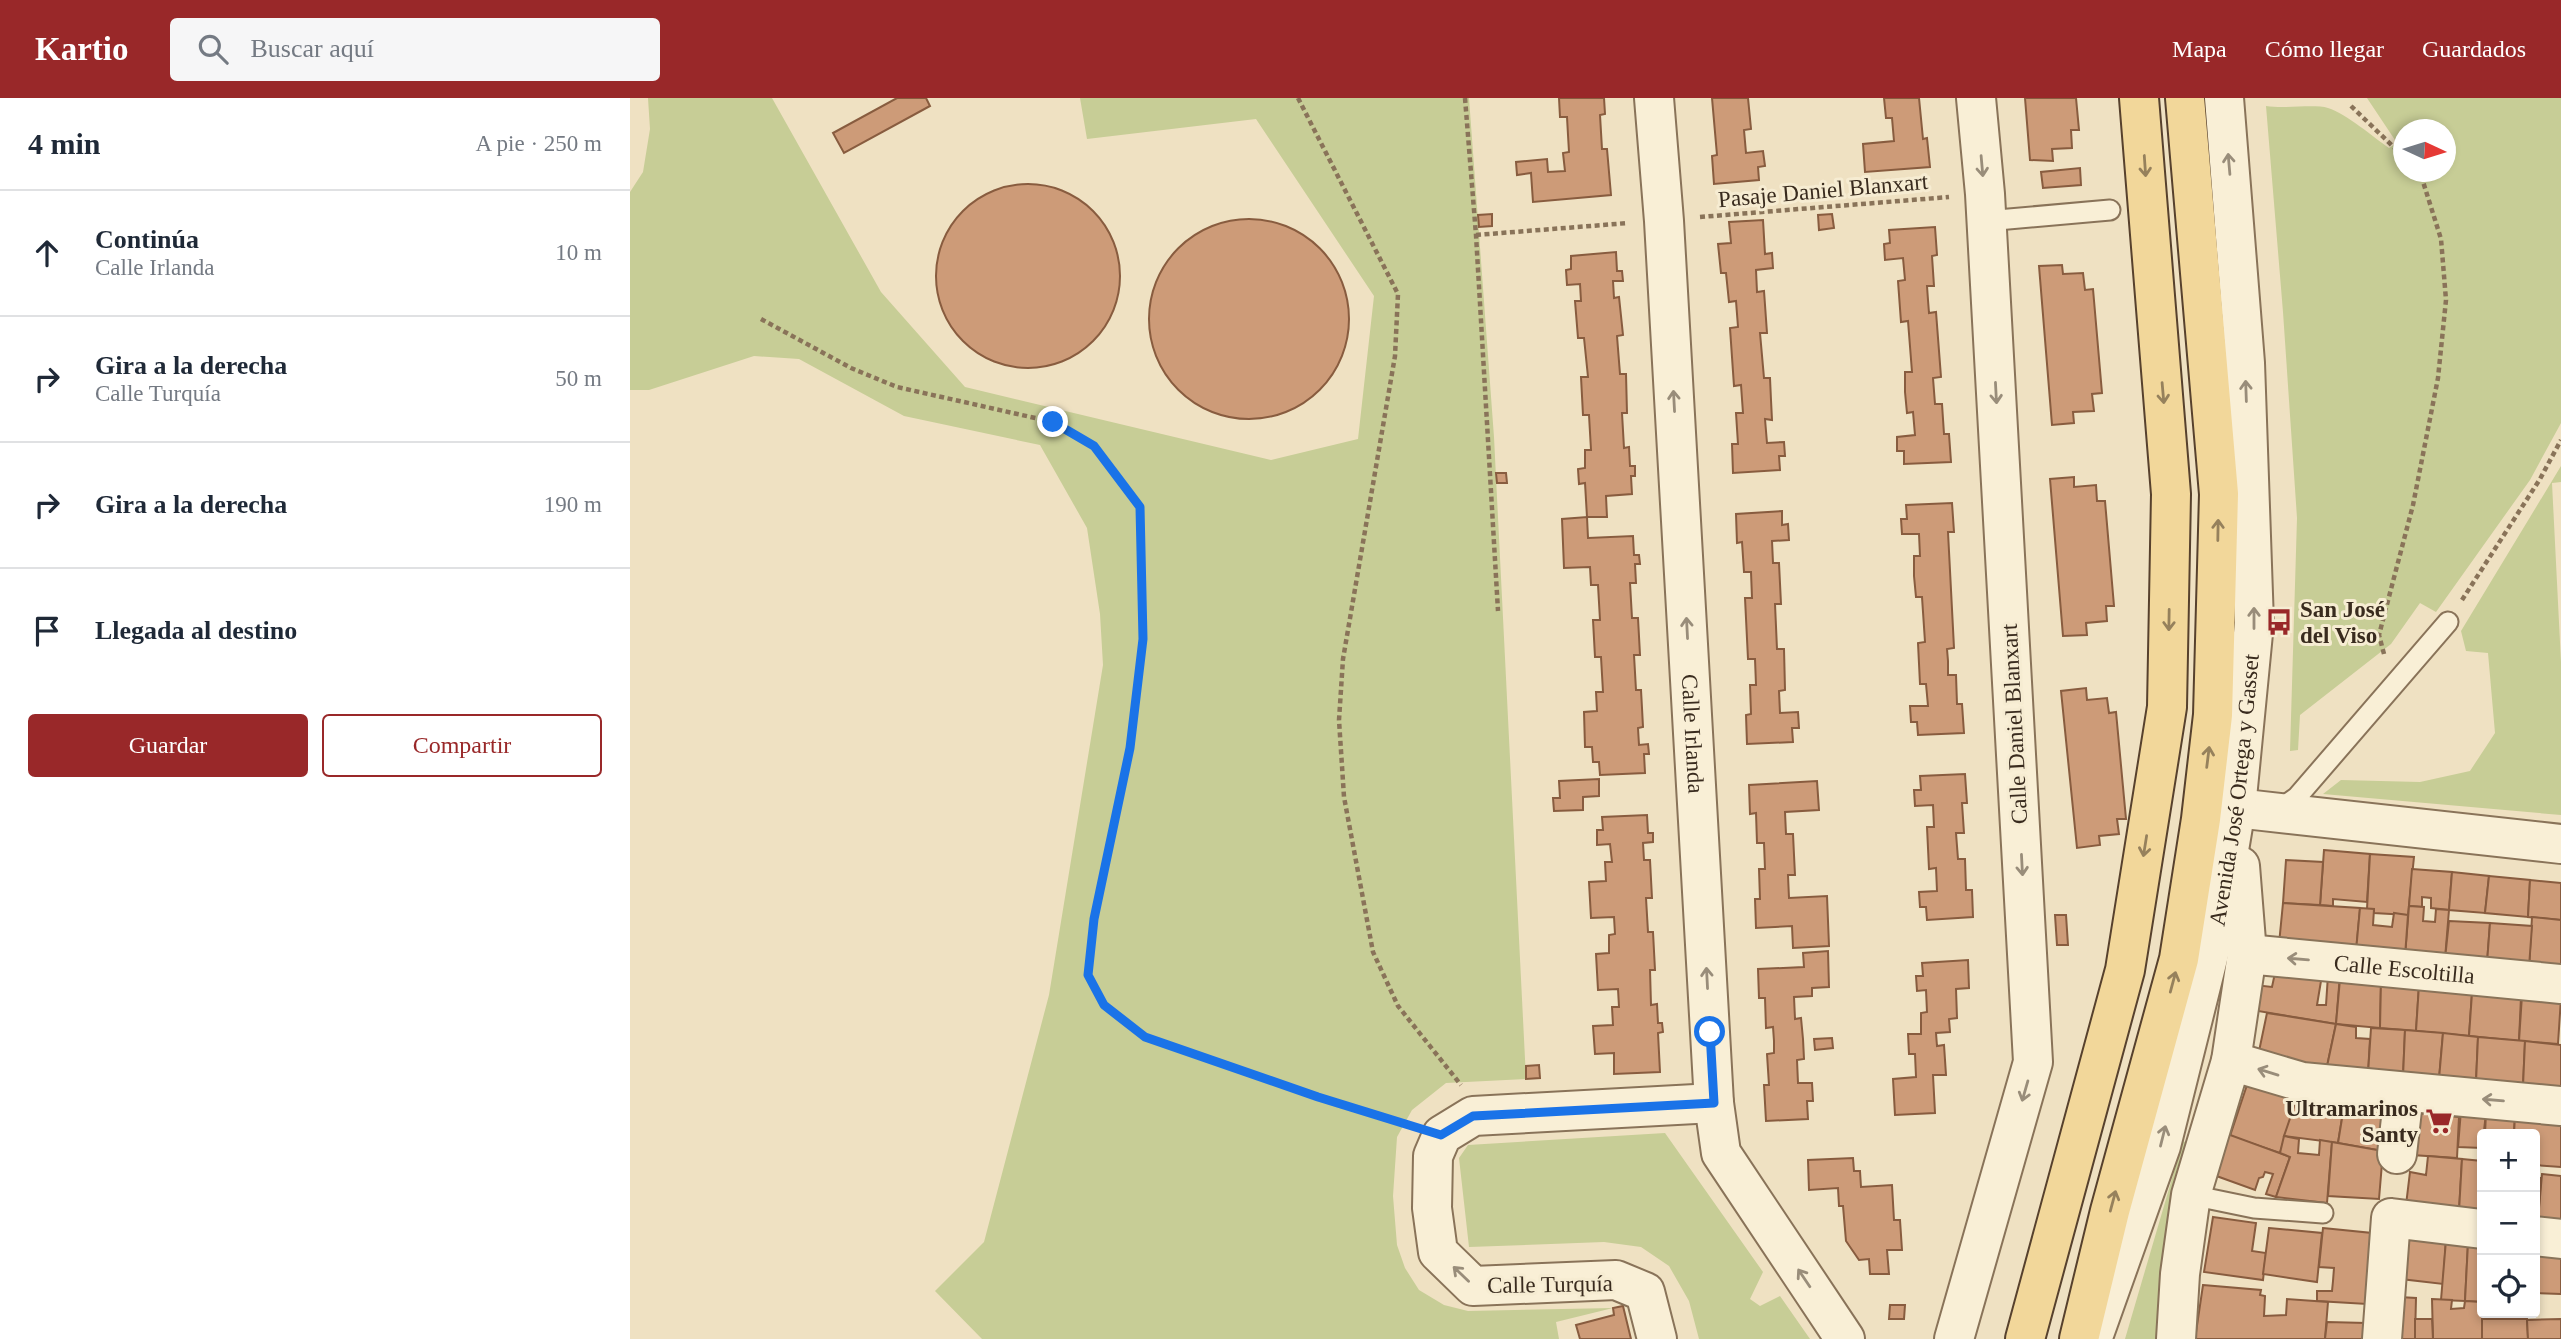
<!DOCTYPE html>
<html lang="es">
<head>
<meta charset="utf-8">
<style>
	:root { --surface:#fff; --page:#f6f6f7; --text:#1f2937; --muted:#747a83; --line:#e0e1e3; --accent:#992829 }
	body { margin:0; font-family:"Times New Roman",serif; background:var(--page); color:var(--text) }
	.controls { position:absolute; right:21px; bottom:21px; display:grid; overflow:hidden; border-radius:7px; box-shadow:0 4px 10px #0003 }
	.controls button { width:63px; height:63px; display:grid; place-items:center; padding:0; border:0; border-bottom:2px solid var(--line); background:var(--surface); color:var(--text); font:35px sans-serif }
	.compass { position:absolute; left:1763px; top:21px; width:63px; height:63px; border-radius:50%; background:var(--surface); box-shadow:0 4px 10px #0003; rotate:94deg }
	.stop { position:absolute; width:21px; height:21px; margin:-16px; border:5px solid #1a73e8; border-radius:50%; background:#fff }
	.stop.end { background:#1a73e8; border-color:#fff; box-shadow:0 2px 7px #0008 }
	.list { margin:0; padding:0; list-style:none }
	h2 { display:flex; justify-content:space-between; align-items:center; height:91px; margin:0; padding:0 28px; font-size:30px }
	h2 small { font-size:23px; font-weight:400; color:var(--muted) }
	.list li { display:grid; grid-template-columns:46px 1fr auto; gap:21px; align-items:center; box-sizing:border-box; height:126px; padding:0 28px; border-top:2px solid var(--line) }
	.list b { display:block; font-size:26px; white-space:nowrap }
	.list p { margin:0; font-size:23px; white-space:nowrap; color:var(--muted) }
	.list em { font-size:23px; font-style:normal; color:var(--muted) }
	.actions { display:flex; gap:14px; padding:21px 28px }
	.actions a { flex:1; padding:16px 0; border:2px solid var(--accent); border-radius:7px; text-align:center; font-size:24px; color:var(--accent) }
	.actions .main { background:var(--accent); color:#fff }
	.icon { flex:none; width:38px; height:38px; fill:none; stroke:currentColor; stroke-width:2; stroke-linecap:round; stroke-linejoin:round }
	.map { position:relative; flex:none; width:1931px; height:1241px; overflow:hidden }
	header { display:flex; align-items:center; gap:42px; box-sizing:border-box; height:98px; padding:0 35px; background:var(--accent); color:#fff }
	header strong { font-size:33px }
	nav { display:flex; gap:38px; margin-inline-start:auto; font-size:24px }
	.search { width:490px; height:63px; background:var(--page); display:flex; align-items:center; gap:18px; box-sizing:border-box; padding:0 24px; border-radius:7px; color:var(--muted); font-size:26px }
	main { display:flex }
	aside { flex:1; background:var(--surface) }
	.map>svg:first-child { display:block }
</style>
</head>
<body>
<header>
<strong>Kartio</strong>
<div class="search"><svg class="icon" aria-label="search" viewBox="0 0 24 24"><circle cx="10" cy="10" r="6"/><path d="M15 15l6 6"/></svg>Buscar aquí</div>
<nav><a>Mapa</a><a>Cómo llegar</a><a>Guardados</a></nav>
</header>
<main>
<aside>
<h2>4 min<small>A pie · 250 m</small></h2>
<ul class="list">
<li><svg class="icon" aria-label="ahead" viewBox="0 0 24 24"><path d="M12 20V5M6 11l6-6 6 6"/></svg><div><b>Continúa</b><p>Calle Irlanda</p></div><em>10 m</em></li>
<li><svg class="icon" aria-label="right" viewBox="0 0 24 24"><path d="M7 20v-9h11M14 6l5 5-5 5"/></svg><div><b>Gira a la derecha</b><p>Calle Turquía</p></div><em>50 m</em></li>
<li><svg class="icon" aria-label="right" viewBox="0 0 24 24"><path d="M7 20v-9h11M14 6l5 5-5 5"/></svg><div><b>Gira a la derecha</b></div><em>190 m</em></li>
<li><svg class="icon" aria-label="arrive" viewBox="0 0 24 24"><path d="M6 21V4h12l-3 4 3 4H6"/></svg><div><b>Llegada al destino</b></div></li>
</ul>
<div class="actions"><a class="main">Guardar</a><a>Compartir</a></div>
</aside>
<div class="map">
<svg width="1931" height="1241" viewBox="0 0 1931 1241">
	<rect width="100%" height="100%" fill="#efe1c2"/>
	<g fill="#c7cd96" fill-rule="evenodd">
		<path d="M18 0H142L251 194 335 289 641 362 728 341 744 198 626 21 457 41 450 0H839L864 339 896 981 816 985 782 1012 767 1039 763 1098 767 1147 775 1170 789 1192 814 1207 838 1213 983 1210 926 1224 929 1241H352L305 1193 354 1144 419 897 473 567 470 516 457 430 410 347 274 318 169 261 124 258 19 292H0V94L13 74 20 31Z"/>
		<path d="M1737 0H1931V325L1900 382 1806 514 1790 505 1761 546 1670 617 1668 652 1660 653 1667 420 1653 214 1636 8C1655 11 1684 6 1698 10 1717 16 1743 39 1759 50L1767 45ZM1773 32H1815V74H1773Z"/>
		<path d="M1931 368V384L1922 385 1931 564V717L1693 696 1711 682 1790 684 1840 673 1865 635 1858 555 1836 553 1831 533Z"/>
		<path d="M1035 1035 1133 1174 1120 1201 1130 1208 1150 1198 1180 1241H1069L1059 1203 1039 1168 1011 1149 974 1144 839 1149 829 1060 838 1047Z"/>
		<path d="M1553 1043 1559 1046 1533 1149 1540 1151 1529 1241H1495Z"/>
	</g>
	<g fill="#cd9b78" stroke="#885c3f" stroke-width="2">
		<path d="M267 0H296L300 8 214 55 203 35Z"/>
		<path d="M929 0H974L975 16 970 17 972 51H977L981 97 903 104 901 75 887 77 886 64 917 61 918 74 935 73 933 55 939 54 938 37 937 19H930Z"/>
		<path d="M1082 0H1118L1121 31 1114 32 1116 55 1133 53 1135 68 1128 69 1129 82 1084 86 1082 58 1087 57Z"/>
		<path d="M1254 0H1289L1293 41 1297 40 1300 69 1235 74 1233 46 1264 43 1262 20H1256Z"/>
		<path d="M1395 0H1446L1449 32H1441L1442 50 1422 51 1423 63 1400 62Z"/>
		<path d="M1450 70 1451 87 1413 90 1411 74Z"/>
		<circle cx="398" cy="178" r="92"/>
		<path d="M862 116V128L849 129 848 117Z"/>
		<path d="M1202 116 1204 130 1189 132 1188 117Z"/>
		<circle cx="619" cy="221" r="100"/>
		<path d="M1133 122 1135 156 1142 155 1143 170 1126 172 1127 194 1134 193 1137 235H1130L1134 280H1140L1141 302 1142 322 1135 321 1137 345 1154 344 1155 358H1149L1150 372 1103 375 1102 346H1108L1106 315H1113L1111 287 1104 288 1100 230 1108 229 1106 203 1099 204 1096 175H1091L1088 146 1101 145 1099 124Z"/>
		<path d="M1305 129 1307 157 1302 158 1304 188H1297L1298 202 1299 215 1306 214 1311 279 1303 280 1305 306H1312L1314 336H1319L1321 364 1274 366V353H1267V339L1285 337 1283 314 1277 315 1275 294V274H1282L1278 223 1271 224 1268 183 1275 182 1273 160 1255 162 1254 146 1260 145 1259 132Z"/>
		<path d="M986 154 987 173H992L993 183H983L984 200 989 199 993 237 987 238 990 276H996L997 315H992L994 350 999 349 1000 368H1005V378H1001L1002 396 976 398 977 419H957L955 385 949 386 948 371 955 370V352H961L959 317H953L951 279H958L954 240H948L945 203H951L950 186 937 187 936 172 941 171V158Z"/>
		<path d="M1432 167 1433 176 1453 175 1455 192 1463 191 1472 295 1462 296 1464 313 1443 314 1444 325 1422 327 1409 168Z"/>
		<path d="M866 375H876L877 385H867Z"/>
		<path d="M1444 379V389L1466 387 1467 403H1475L1484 508H1476L1477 523 1456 525 1457 537 1433 538 1420 381Z"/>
		<path d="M1322 405 1324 434H1318L1324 550 1317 551 1318 563V577H1326L1327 606H1332L1334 635 1288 637 1287 624H1281L1280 608H1298L1296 586H1290L1288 545 1295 544 1292 499H1286L1284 478V458H1290L1289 436H1272L1271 421H1277L1276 407Z"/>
		<path d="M1152 413V427L1158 426 1159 442 1142 443 1143 465H1149L1151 506H1145L1147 551H1154L1155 592 1149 593 1150 615 1168 614 1169 630H1162L1163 644 1117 646 1116 617 1121 616 1120 587H1126L1125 561H1118L1115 500H1122L1121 474H1114L1112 444 1107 445 1106 416Z"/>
		<path d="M957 419 958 440 1003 438 1004 457H1009L1010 466H1005L1006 485H1000L1002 520H1008L1010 557H1004L1006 592H1011L1012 610 1013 629 1008 630 1009 647 1018 646 1019 656H1014L1015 675 970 677 969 664H963L962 649H955L954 614 967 613 966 594H973L971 559H965L963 522H970L968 487H961L960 469 934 470 932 421Z"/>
		<path d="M1456 590 1457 602 1477 600 1479 615 1486 614 1496 721H1487L1489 736 1469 738 1470 747 1447 750 1431 593Z"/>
		<path d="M1335 676 1337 705H1332L1334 735H1326L1328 761H1335L1336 792H1342L1343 819 1297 822 1296 809H1290L1289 794 1307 793 1306 770 1299 771 1297 729H1304L1303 707 1285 708 1284 692H1291L1290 678Z"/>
		<path d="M969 681V698L953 699V712L924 713 923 700H930L929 683Z"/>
		<path d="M1187 683 1189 712 1155 714 1156 736H1163L1164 757 1165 777H1158L1159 800 1197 798 1199 848 1163 850 1162 828 1126 830 1125 801H1130L1129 771H1135L1134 745H1127L1126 715 1120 716 1119 687Z"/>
		<path d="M1017 717 1018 735H1023V744L1013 745 1014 762H1020L1022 800H1016L1018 834H1023L1025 872H1020L1021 907 1027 906 1028 925H1032L1033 934 1028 935 1030 974 984 976V955L965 956 963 928 983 927 982 909H989L988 891 968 892 966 856 979 855V837L985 836 984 819 961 820 959 784 976 783 975 764H982L980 746 967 747V732H973L972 719Z"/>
		<path d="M1694 752 1740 756 1737 804 1703 801V808L1690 807Z"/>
		<path d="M1740 756 1784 759 1778 817 1744 815V811H1737Z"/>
		<path d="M1656 762 1693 764 1690 807 1653 805Z"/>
		<path d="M1782 771 1822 774 1819 812 1801 810V800L1792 799V809L1779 808Z"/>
		<path d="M1822 774 1859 778 1855 815 1819 812Z"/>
		<path d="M1859 778 1900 782 1898 819 1855 815Z"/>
		<path d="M1900 782 1931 785V822L1898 819Z"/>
		<path d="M1653 805 1730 810 1726 853 1649 846Z"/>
		<path d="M1779 808 1794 809 1793 823 1805 824 1806 811 1819 812 1815 861 1775 858Z"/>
		<path d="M1730 810 1744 811 1743 827 1762 829 1764 815 1778 817 1775 858 1726 853Z"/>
		<path d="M1425 817H1436L1438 847H1427Z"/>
		<path d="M1902 819 1931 822V871L1899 869Z"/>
		<path d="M1819 823 1860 825 1857 865 1815 861Z"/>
		<path d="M1860 825 1902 828 1899 869 1857 865Z"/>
		<path d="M1198 853 1199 889 1182 890V898L1164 899 1165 921 1171 920 1173 941 1174 961 1167 962 1168 985H1182L1183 1003H1177L1178 1021 1136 1023 1134 987H1139L1137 956 1144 955V943L1143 929 1136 930 1135 900H1129L1128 871 1174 869 1173 855Z"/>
		<path d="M1338 862 1339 890 1326 891 1327 920 1319 921 1320 934 1306 935 1307 948 1314 947 1316 977H1303L1305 1015 1265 1017 1263 981 1286 979 1285 956H1279L1278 936H1291V915L1297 914 1296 892 1287 893 1286 878H1293L1292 865Z"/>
		<path d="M1645 875 1692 877 1687 907H1696L1698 877H1710L1706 926 1622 912 1625 887 1642 889Z"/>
		<path d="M1710 881 1751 883 1750 930 1706 926Z"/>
		<path d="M1751 883 1789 887 1786 933 1750 930Z"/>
		<path d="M1789 887 1842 895 1839 938 1786 933Z"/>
		<path d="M1842 895 1891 899 1889 943 1839 938Z"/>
		<path d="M1892 897 1931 900 1928 946 1889 943Z"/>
		<path d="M1637 915 1706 926 1696 973 1628 958Z"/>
		<path d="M1706 926 1726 929V940L1740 941 1738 976 1696 973Z"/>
		<path d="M1741 930 1775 932 1773 979 1738 976Z"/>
		<path d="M1775 932 1813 935 1809 981 1773 979Z"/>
		<path d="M1813 935 1848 939 1846 984 1809 981Z"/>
		<path d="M1848 939 1895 943 1893 988 1846 984Z"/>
		<path d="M1202 940 1203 950 1185 952 1184 941Z"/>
		<path d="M1895 943 1931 947V992L1893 988Z"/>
		<path d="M909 967 910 980 896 981V968Z"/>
		<path d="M1619 981 1667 999 1650 1055 1600 1038Z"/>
		<path d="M1702 1001 1715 1002 1708 1045 1654 1038 1666 1003 1701 1009Z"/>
		<path d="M1715 1002 1757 1009 1753 1053 1708 1045Z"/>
		<path d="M1831 1012 1856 1015 1852 1050 1828 1049Z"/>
		<path d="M1786 1015 1829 1019 1827 1060 1782 1057Z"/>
		<path d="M1856 1015 1885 1017 1884 1036H1855Z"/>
		<path d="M1885 1017 1931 1021V1069L1905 1067V1036H1884Z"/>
		<path d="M1592 1034 1660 1059 1646 1099 1636 1096 1643 1076 1635 1074 1633 1079 1629 1080 1625 1092 1581 1076Z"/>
		<path d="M1654 1038 1669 1041 1668 1055 1689 1057 1690 1042 1702 1044 1697 1105 1646 1099 1660 1059 1650 1055Z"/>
		<path d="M1702 1044 1753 1053 1749 1101 1698 1098Z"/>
		<path d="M1798 1058 1832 1061 1829 1113 1776 1107 1780 1074 1796 1077Z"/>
		<path d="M1223 1060 1224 1073H1230L1231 1089 1262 1087 1264 1122H1270L1272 1152H1257L1259 1176H1240L1239 1161 1229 1162 1216 1143 1213 1108H1209L1208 1090 1179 1092 1178 1062Z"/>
		<path d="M1832 1061 1852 1063V1116L1829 1113Z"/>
		<path d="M1912 1076 1931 1078V1125L1908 1122Z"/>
		<path d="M1905 1080H1911L1908 1122H1905Z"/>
		<path d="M1583 1119 1626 1125 1622 1153 1636 1155 1633 1182 1574 1174Z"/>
		<path d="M1639 1130 1692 1135 1687 1184 1633 1176Z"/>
		<path d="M1693 1130 1742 1135 1737 1206 1687 1203V1193H1702L1703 1183 1704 1170 1689 1169Z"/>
		<path d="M1775 1137 1816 1142 1813 1186 1771 1181Z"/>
		<path d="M1816 1142 1838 1145 1835 1203 1811 1202Z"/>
		<path d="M1838 1145 1852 1147V1204L1835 1203Z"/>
		<path d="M1905 1153 1931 1156V1196L1905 1195Z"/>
		<path d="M1573 1187 1631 1192 1630 1197 1635 1198 1634 1218 1656 1217 1657 1201 1698 1204 1695 1241H1565Z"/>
		<path d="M1769 1199 1786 1200 1785 1241H1765Z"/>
		<path d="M1802 1201 1822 1202 1821 1211 1834 1210 1835 1203 1852 1204V1241H1803Z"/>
		<path d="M1260 1207H1275L1274 1221H1259Z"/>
		<path d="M993 1208 1001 1241H950L946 1227 984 1217 983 1210Z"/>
		<path d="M1785 1221H1802L1803 1241H1785Z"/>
		<path d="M1852 1221H1897L1898 1241H1852Z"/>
		<path d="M1931 1221V1241H1898L1897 1222Z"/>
		<path d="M1697 1224 1736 1225 1735 1241H1695Z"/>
	</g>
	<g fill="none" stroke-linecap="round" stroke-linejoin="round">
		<defs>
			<g id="lane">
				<path d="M1356 123 1480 112"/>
				<path d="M1649 712 1667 699 1818 524"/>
				<path d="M1561 1097 1624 1110 1693 1115"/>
			</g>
			<g id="street">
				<path id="s1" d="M1024 0 1034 123 1084 1005 1091 1055 1215 1241"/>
				<path d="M1606 710 1931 746"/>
				<path id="s2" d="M1617 856 1931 886"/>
				<path d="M1601 963 1672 984 1931 1008"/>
				<path d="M1767 1056 1774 994"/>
				<path d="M1905 1138 1931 1141"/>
				<path id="s3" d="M1463 1239 1531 1048 1587 824 1606 710 1624 525 1615 265 1594 0"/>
				<path d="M1027 1241 1015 1194 986 1182 843 1188 808 1154 802 1110 803 1058 812 1037 843 1018 1084 1005"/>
				<path d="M1324 1241 1403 964 1355 96 1346 0"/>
				<path d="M1546 1241 1550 1176 1561 1097 1601 963 1617 856 1610 768"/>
				<path d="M1752 1241 1761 1120 1852 1131"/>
			</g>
			<g id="primary">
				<path d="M1395 1241 1495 872 1537 609 1541 396 1509 0"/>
				<path d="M1449 1241 1480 1113 1549 861 1571 721 1583 617 1589 396 1555 0"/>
			</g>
		</defs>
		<use href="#lane" stroke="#897359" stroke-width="23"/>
		<use href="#street" stroke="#897359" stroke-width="42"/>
		<use href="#primary" stroke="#57412d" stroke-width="42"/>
		<g stroke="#897359" stroke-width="4.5" stroke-dasharray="5 3.5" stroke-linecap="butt">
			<path d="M668 0 768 196 765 258 713 561 709 622 714 699 743 854 768 908 831 987"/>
			<path d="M835 0 846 137 868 513"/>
			<path d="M1721 8 1773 58"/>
			<path d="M1070 119 1319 99"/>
			<path d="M846 137 998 125"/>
			<path d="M131 221 221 270 267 289 423 324 464 349 511 409 513 541 500 650 464 821 458 877 474 907 515 939 688 999 778 1028"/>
			<path d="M1832 502 1910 381 1931 342"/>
			<path d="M1754 556 1749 537 1783 407 1808 280 1816 202 1811 141 1790 74"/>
		</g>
		<use href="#lane" stroke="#f9efd6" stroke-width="19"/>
		<use href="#street" stroke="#f9efd6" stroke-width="38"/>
		<use href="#primary" stroke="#f2d79a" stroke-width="38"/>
	</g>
	<defs><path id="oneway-shaft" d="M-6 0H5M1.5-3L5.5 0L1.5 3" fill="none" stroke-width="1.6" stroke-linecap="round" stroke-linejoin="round" transform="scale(1.75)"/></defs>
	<g stroke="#998d7a">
		<use href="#oneway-shaft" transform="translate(1599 66) rotate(-95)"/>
		<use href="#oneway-shaft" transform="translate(1352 68) rotate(85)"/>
		<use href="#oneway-shaft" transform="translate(1616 293) rotate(-92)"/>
		<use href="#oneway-shaft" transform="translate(1366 295) rotate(87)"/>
		<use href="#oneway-shaft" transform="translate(1044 303) rotate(-93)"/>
		<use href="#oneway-shaft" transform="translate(1624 520) rotate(-90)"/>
		<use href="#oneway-shaft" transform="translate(1057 530) rotate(-93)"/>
		<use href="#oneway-shaft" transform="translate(1392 767) rotate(87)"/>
		<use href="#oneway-shaft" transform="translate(1668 861) rotate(-175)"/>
		<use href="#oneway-shaft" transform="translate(1077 880) rotate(-93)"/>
		<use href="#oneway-shaft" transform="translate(1638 974) rotate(-163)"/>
		<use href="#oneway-shaft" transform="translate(1395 993) rotate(106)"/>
		<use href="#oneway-shaft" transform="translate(1863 1002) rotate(-175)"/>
		<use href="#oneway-shaft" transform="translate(1533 1038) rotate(-76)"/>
		<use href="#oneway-shaft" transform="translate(831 1176) rotate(-136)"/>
		<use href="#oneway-shaft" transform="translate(1174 1180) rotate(-124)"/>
	</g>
	<g stroke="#96815c">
		<use href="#oneway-shaft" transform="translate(1515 68) rotate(86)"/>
		<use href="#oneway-shaft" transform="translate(1533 295) rotate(85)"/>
		<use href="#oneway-shaft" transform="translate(1588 432) rotate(-89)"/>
		<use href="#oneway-shaft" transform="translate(1539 522) rotate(91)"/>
		<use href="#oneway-shaft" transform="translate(1578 659) rotate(-83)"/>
		<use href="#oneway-shaft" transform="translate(1515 748) rotate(99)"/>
		<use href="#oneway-shaft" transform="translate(1543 884) rotate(-75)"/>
		<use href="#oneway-shaft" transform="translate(1483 1103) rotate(-75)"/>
	</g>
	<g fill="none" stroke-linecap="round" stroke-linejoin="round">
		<path stroke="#1a73e8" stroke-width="9" d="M423 324 464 348 510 409 513 541 500 650 464 821 458 877 474 907 515 939 688 999 811 1037 843 1018 1084 1005 1080 934"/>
	</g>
	<defs>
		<symbol id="bus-bare" viewBox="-9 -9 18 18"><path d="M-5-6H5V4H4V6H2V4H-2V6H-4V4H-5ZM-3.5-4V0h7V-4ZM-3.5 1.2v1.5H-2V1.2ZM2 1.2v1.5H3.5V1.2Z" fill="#992829" stroke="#f6ecd2" stroke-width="2.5" paint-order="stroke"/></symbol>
		<symbol id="supermarket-bare" viewBox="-9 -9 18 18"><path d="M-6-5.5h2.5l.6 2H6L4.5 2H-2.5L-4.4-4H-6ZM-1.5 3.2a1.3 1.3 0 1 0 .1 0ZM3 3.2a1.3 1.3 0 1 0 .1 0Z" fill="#992829" stroke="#f6ecd2" stroke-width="2.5" paint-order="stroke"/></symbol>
	</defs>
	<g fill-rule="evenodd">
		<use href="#bus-bare" x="1630" y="505" width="38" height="38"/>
		<use href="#supermarket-bare" x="1790" y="1004" width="38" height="38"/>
	</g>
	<g text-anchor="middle" stroke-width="6" stroke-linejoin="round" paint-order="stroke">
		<g font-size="23" fill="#392b1e" stroke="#f6ecd2">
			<text transform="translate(1193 92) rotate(-5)" y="8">Pasaje Daniel Blanxart</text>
			<text transform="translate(1384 626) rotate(-93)" y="8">Calle Daniel Blanxart</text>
			<text dy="8" stroke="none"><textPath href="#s1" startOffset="637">Calle Irlanda</textPath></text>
			<text dy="8" stroke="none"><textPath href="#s3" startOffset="567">Avenida José Ortega y Gasset</textPath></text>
			<text dy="8" stroke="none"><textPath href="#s2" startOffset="158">Calle Escoltilla</textPath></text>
			<text transform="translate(920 1186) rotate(-1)" y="8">Calle Turquía</text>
		</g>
		<g font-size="23" font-weight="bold" fill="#392b1e" stroke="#f6ecd2" text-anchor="start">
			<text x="1670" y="519">San José<tspan x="1670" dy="26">del Viso</tspan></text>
			<text x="1788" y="1018" text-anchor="end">Ultramarinos<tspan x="1788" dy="26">Santy</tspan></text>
		</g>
	</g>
</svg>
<div class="controls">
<button>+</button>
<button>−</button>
<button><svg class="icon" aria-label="locate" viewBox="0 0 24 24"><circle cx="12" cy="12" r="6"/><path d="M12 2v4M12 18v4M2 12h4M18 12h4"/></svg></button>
</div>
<svg class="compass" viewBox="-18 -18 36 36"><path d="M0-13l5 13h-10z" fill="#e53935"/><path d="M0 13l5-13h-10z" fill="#747a83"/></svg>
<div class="stop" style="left:1080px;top:934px"></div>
<div class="stop end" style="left:423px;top:324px"></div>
</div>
</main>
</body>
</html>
